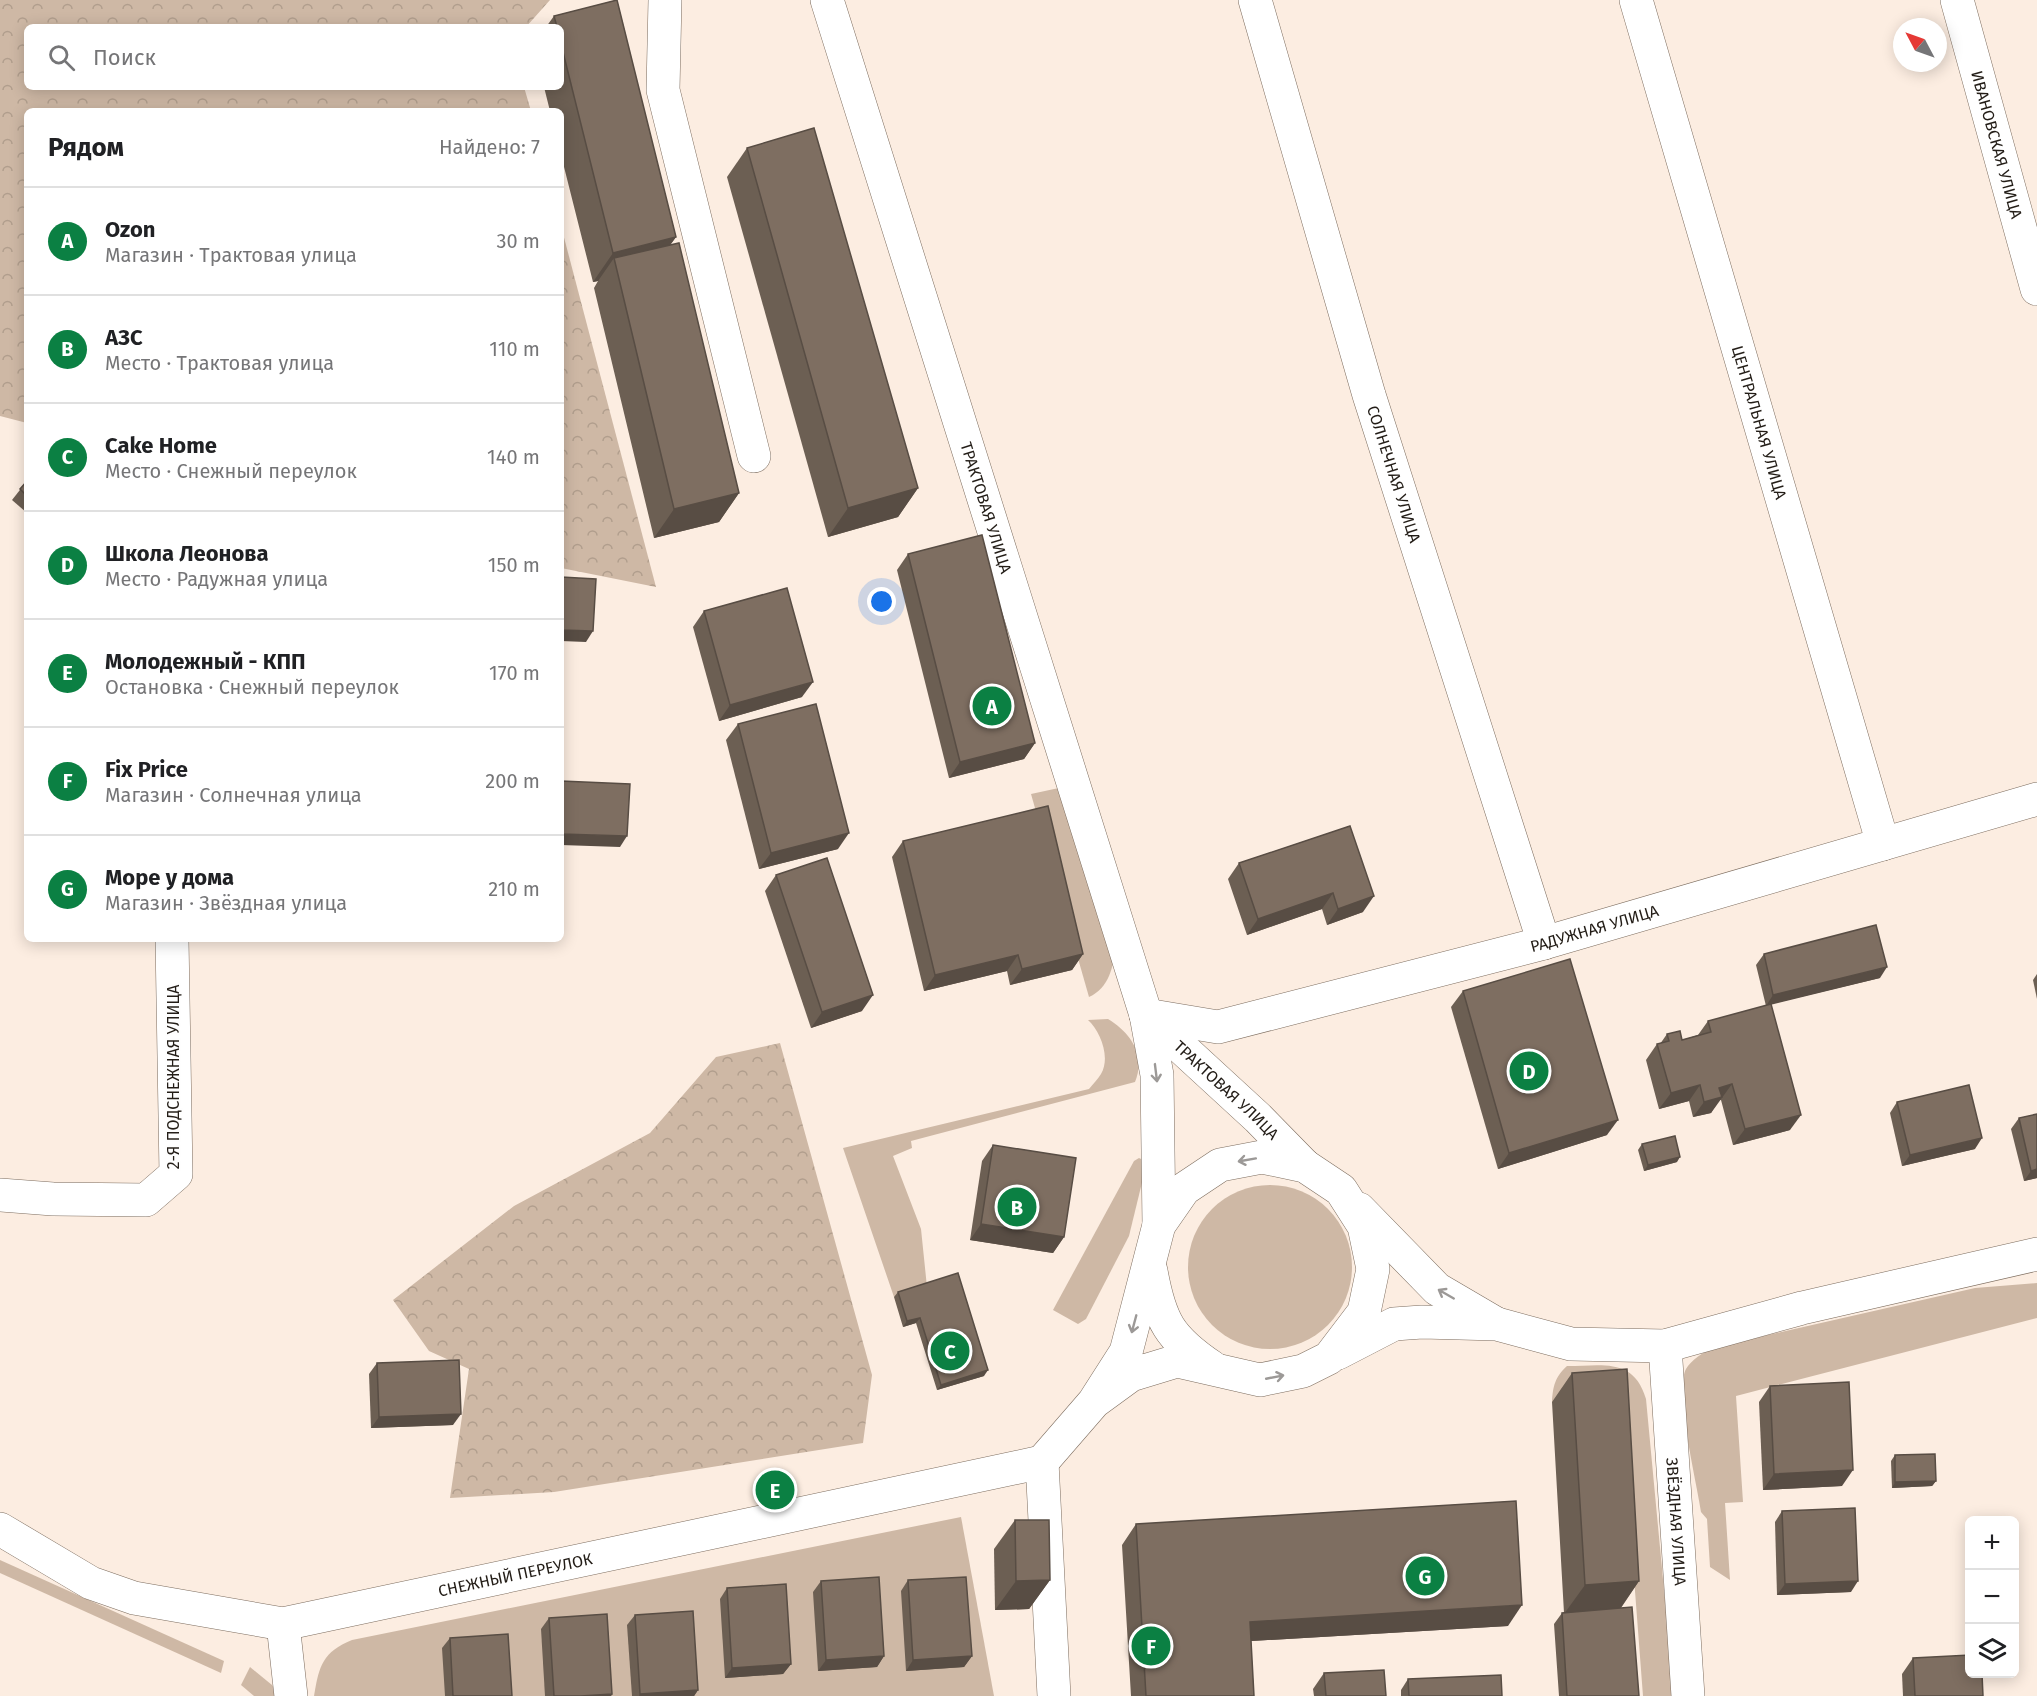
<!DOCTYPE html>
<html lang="ru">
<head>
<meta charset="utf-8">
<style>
	:root { --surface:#fff; --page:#f2f2f2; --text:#202124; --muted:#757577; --line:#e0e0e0; --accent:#0b8043 }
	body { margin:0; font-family:"Fira Sans",sans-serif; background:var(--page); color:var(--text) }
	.controls { position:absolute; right:18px; bottom:18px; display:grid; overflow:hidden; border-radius:9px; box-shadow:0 3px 15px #0003 }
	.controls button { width:54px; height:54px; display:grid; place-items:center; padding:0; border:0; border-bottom:2px solid var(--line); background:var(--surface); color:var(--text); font:30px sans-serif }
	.compass { position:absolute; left:1893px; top:18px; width:54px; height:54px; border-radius:50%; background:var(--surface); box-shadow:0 3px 15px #0003; rotate:311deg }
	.you { position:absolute; left:882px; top:602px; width:21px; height:21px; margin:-15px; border:4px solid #fff; border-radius:50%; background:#1a73e8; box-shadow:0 0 0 9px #1a73e833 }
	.badge { display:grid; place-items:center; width:39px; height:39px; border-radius:50%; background:var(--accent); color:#fff; font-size:20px; font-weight:700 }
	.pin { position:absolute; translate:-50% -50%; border:3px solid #fff; box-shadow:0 2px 6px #0006 }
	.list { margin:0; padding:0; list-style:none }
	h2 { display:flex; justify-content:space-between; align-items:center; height:78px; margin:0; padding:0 24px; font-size:26px }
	h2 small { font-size:20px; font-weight:400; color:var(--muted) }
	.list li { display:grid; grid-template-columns:39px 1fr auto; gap:18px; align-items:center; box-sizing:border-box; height:108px; padding:0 24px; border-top:2px solid var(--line) }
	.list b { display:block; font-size:22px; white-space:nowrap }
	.list p { margin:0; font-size:20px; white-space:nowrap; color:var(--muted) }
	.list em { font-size:20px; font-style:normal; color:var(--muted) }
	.icon { flex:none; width:33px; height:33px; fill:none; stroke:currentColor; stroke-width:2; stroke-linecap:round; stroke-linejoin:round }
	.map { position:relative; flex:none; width:2037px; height:1696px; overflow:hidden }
	.search { position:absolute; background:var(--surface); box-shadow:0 3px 15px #0003; left:24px; top:24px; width:540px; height:66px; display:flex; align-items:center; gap:15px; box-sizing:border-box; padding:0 21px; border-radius:9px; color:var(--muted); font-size:22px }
	.panel { position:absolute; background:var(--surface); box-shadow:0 3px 15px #0003; left:24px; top:108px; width:540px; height:834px; border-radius:9px }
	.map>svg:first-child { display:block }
</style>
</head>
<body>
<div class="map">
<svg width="2037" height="1696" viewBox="0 0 2037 1696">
	<defs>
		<pattern id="forest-crowns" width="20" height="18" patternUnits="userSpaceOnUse" patternTransform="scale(1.5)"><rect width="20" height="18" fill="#ceb8a5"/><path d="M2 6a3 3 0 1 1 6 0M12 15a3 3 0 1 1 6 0" fill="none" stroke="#b19e8d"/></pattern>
	</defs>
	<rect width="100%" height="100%" fill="#fcede1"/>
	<g fill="#ceb8a5">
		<path d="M1068 786 1116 947C1113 967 1109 988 1089 997L1031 794Z"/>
		<path d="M1108 1019C1131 1033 1146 1055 1135 1082L911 1141 912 1148 893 1156 921 1229 927 1287 894 1297 843 1148 1089 1089C1093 1084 1098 1079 1101 1074 1111 1057 1100 1031 1088 1020Z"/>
		<path d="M1139 1158 1147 1162 1129 1236 1086 1319 1078 1324 1053 1310 1134 1161Z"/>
		<circle cx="1270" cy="1267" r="82"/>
		<path d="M2037 1283V1318L1736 1396 1743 1502 1725 1503 1730 1580 1710 1567 1707 1519 1701 1512C1697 1483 1674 1391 1686 1369 1691 1360 1703 1353 1711 1348L1975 1288Z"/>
		<path d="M1567 1366C1602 1366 1634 1357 1646 1399L1674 1696H1643L1620 1394 1552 1402C1553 1386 1555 1377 1567 1366Z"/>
		<path d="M961 1517 994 1696H314C319 1665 323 1652 352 1640Z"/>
		<path d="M0 1560 224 1661 221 1673 0 1573Z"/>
		<path d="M250 1667 272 1685 278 1696H254L241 1685Z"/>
	</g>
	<g fill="url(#forest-crowns)">
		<path d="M0 0H550L526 27H27V87H524L531 111H27V423L0 416Z"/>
		<path d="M561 226 656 587 561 568Z"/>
		<path d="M780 1043 872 1375 863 1443 554 1492 450 1498 469 1369 429 1351 393 1300 514 1206 650 1133 716 1057Z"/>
	</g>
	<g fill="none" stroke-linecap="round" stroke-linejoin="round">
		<defs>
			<g id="minor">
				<path d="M665 0 663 90 754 456"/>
				<path id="s1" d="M827 0 1146 1015 1157 1075 1159 1225"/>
				<path id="s2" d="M1255 0 1369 395 1544 943"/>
				<path id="s3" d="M1636 0 1883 844"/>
				<path id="s4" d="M1957 0 2037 289"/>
				<path id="s5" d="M1146 1015 1218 1027 1544 943 2037 799"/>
				<path id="s6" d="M1146 1015 1258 1118 1305 1166"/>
				<path d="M0 1195 53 1199 146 1200 176 1174 172 939"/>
				<path d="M1359 1209 1437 1289 1495 1323"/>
				<path d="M1151 1271C1160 1321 1169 1338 1212 1367"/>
				<path id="s7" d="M1665 1346 1688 1696"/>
				<path d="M1338 1353 1394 1324 1422 1322 1497 1324 1571 1344 1665 1346 1802 1308 2037 1254"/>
				<path d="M1042 1462 1094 1402 1126 1352 1159 1225 1184 1189 1220 1165 1262 1157 1305 1166 1341 1190 1364 1226 1373 1269 1364 1312 1329 1358 1303 1371 1260 1380 1177 1361 1131 1375 1094 1402"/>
				<path d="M1042 1462 1054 1696"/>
				<path id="s8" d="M0 1529 91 1583 134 1598 283 1624 1042 1462"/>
				<path d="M283 1624 291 1696"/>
			</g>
		</defs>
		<use href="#minor" stroke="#7d6d5f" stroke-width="34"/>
		<use href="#minor" stroke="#fff" stroke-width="33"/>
	</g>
	<g fill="#6c5f53">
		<path d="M617 0 676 237 670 245 679 243 739 493 719 522 654 538 594 288 598 281 593 282 561 155V111H550L544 87H561V27H546L554 16Z"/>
		<path d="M747 148 918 488 898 517 828 537 727 177Z"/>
		<path d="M27 481V513L12 500Z"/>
		<path d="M908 554 1035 743 1024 759 949 778 897 570Z"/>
		<path d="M704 611 802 697 719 721 693 627Z"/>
		<path d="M738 724 838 849 759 869 726 740Z"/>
		<path d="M1350 826 1363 912 1327 925 1322 909 1247 935 1228 879 1239 863Z"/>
		<path d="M903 841 1083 954 1072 970 1010 985 1007 971 924 991 892 857Z"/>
		<path d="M776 875 862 1011 811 1028 765 891Z"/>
		<path d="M1764 954 1880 978 1771 1004 1790 1130 1733 1145 1721 1100H1719L1711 1113 1693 1117 1689 1101 1659 1109 1646 1060 1657 1044H1660L1667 1034 1682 1040 1698 1035 1708 1021 1766 1006 1756 965Z"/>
		<path d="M2037 974V999L2033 980Z"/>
		<path d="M1463 991 1607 1135 1498 1169 1451 1007Z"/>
		<path d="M1897 1102 1975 1149 1902 1166 1890 1113Z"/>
		<path d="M2037 1114V1178L2024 1181 2011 1129 2019 1118Z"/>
		<path d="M1642 1144 1677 1162 1644 1171 1638 1150Z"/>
		<path d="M993 1145 1064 1237 1053 1253 970 1240 982 1161Z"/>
		<path d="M898 1292 984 1376 937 1390 916 1323 903 1327 894 1297Z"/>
		<path d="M377 1363 453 1425 371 1428 369 1374Z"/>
		<path d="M1572 1373 1639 1581 1621 1608 1639 1696H1559L1554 1624 1562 1613H1564L1552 1402Z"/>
		<path d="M1770 1386 1842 1486 1763 1490 1759 1402Z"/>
		<path d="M1895 1455 1936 1481 1932 1486 1892 1488 1891 1461Z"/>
		<path d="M1782 1511 1851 1592 1777 1595 1775 1522Z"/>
		<path d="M1015 1520 1050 1580 1029 1609 995 1610 994 1549Z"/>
		<path d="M1136 1524 1508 1626 1251 1641 1254 1696H1131L1122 1545Z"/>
		<path d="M908 1580 972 1656 964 1667 906 1671 901 1591Z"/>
		<path d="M821 1581 884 1656 877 1667 818 1671 813 1592Z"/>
		<path d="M727 1588 791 1664 783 1674 725 1678 720 1599Z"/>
		<path d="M635 1615 698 1690 694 1696H632L627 1625Z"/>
		<path d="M549 1618 612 1694 611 1696H545L541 1629Z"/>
		<path d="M450 1638 512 1696H445L442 1648Z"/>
		<path d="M1913 1658 1983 1696H1903L1902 1674Z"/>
		<path d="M1324 1673 1386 1696H1314L1313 1689Z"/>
		<path d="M1408 1679 1502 1696H1401V1690Z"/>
	</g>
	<g fill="#584d44">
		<path d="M676 237 655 266 614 258 598 281 593 282 613 253Z"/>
		<path d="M918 488 898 517 828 537 848 508Z"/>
		<path d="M739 493 719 522 654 538 674 509Z"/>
		<path d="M561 630 593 631 586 642 561 641Z"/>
		<path d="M813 682 802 697 719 721 730 705Z"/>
		<path d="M1035 743 1024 759 949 778 960 762Z"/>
		<path d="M849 833 838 849 759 869 771 853Z"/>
		<path d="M561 834 627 836 620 847 561 845Z"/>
		<path d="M1333 893 1322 909 1247 935 1258 919Z"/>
		<path d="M1374 896 1363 912 1327 925 1338 909Z"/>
		<path d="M1083 954 1072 970 1010 985 1022 969Z"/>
		<path d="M1018 955 1007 971 924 991 935 975Z"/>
		<path d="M1887 967 1880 978 1766 1006 1773 995Z"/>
		<path d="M873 995 862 1011 811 1028 822 1012Z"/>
		<path d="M1732 1084 1711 1113 1693 1117 1704 1102 1719 1088Z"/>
		<path d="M1700 1085 1689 1101 1659 1109 1671 1093Z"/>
		<path d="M1801 1115 1790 1130 1733 1145 1745 1129Z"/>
		<path d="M1618 1120 1607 1135 1498 1169 1509 1153Z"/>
		<path d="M1982 1138 1975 1149 1902 1166 1910 1155Z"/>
		<path d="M1680 1157 1677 1162 1644 1171 1648 1165Z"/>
		<path d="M2037 1169V1178L2024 1181 2031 1171Z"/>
		<path d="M981 1224 1064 1237 1053 1253 970 1240Z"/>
		<path d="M920 1318 916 1323 903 1327 907 1321Z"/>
		<path d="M988 1370 984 1376 937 1390 941 1385Z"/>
		<path d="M461 1414 453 1425 371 1428 379 1417Z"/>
		<path d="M1853 1470 1842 1486 1763 1490 1774 1474Z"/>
		<path d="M1936 1481 1932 1486 1892 1488 1895 1482Z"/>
		<path d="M1050 1580 1029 1609 995 1610 1016 1581Z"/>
		<path d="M1639 1581 1619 1610 1564 1614 1585 1585Z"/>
		<path d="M1858 1581 1851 1592 1777 1595 1785 1584Z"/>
		<path d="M1522 1605 1508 1626 1235 1642 1250 1622Z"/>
		<path d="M884 1656 877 1667 818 1671 826 1660Z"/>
		<path d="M972 1656 964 1667 906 1671 913 1660Z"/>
		<path d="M791 1664 783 1674 725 1678 732 1668Z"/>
		<path d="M698 1690 694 1696H639L640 1694Z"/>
		<path d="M612 1694 611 1696H581Z"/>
	</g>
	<g fill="#7e6e61" stroke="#584d44" stroke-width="1.5">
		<path d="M617 0 676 237 613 253 561 44V27H557L554 16Z"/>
		<path d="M814 128 918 488 848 508 747 148Z"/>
		<path d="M679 243 739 493 674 509 614 258Z"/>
		<path d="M27 481V496L20 489Z"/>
		<path d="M982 535 1035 743 960 762 908 554Z"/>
		<path d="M561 577 596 579 593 631 561 630Z"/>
		<path d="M787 588 813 682 730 705 704 611Z"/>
		<path d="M816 704 849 833 771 853 738 724Z"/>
		<path d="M561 781 630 784 627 836 561 834Z"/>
		<path d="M1048 806 1083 954 1022 969 1018 955 935 975 903 841Z"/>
		<path d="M1350 826 1374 896 1338 909 1333 893 1258 919 1239 863Z"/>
		<path d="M827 858 873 995 822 1012 776 875Z"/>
		<path d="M1876 925 1887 967 1773 995 1764 954Z"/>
		<path d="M1570 959 1618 1120 1509 1153 1463 991Z"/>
		<path d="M1771 1004 1801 1115 1745 1129 1732 1084 1719 1088 1722 1097 1704 1102 1700 1085 1671 1093 1657 1044 1669 1041 1667 1034 1680 1031 1682 1040 1711 1032 1708 1021Z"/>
		<path d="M1969 1085 1982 1138 1910 1155 1897 1102Z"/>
		<path d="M2037 1114V1169L2031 1171 2019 1118Z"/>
		<path d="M1675 1136 1680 1157 1648 1165 1642 1144Z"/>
		<path d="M993 1145 1076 1158 1064 1237 981 1224Z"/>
		<path d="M958 1273 988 1370 941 1385 920 1318 907 1321 898 1292Z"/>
		<path d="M459 1360 461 1414 379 1417 377 1363Z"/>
		<path d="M1627 1369 1639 1581 1585 1585 1572 1373Z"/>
		<path d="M1849 1382 1853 1470 1774 1474 1770 1386Z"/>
		<path d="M1935 1454 1936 1481 1895 1482V1455Z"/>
		<path d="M1516 1501 1522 1605 1250 1622 1254 1696H1146L1136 1524Z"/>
		<path d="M1855 1508 1858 1581 1785 1584 1782 1511Z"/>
		<path d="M1015 1520H1049L1050 1580 1016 1581Z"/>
		<path d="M879 1577 884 1656 826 1660 821 1581Z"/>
		<path d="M966 1577 972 1656 913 1660 908 1580Z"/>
		<path d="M786 1584 791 1664 732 1668 727 1588Z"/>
		<path d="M1632 1607 1639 1696H1567L1562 1613Z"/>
		<path d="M693 1611 698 1690 640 1694 635 1615Z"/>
		<path d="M607 1614 612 1694 581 1696H554L549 1618Z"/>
		<path d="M508 1634 512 1696H453L450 1638Z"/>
		<path d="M1970 1655V1674H1982L1983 1696H1915L1913 1658Z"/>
		<path d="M1384 1670 1386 1696H1326L1324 1673Z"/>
		<path d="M1501 1675 1502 1696H1409L1408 1679Z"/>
	</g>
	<defs><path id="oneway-shaft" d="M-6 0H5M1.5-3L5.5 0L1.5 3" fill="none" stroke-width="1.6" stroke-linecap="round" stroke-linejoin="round" transform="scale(1.5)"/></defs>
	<g stroke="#9c9997">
		<use href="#oneway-shaft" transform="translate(1156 1073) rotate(83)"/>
		<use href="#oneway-shaft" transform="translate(1247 1160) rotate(170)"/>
		<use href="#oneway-shaft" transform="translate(1446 1294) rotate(-150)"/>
		<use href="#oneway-shaft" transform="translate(1134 1324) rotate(105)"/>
		<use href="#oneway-shaft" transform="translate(1275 1377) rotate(-11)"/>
	</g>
	<g text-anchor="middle" stroke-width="4.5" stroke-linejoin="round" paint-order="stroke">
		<g font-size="16" fill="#231d17" stroke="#fefefe">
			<text dy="6" stroke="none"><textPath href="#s4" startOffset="150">ИВАНОВСКАЯ УЛИЦА</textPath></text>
			<text dy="6" stroke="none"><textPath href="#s3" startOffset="440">ЦЕНТРАЛЬНАЯ УЛИЦА</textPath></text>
			<text dy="6" stroke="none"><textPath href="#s2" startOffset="494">СОЛНЕЧНАЯ УЛИЦА</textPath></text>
			<text dy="6" stroke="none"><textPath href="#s1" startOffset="532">ТРАКТОВАЯ УЛИЦА</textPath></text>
			<text dy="6" stroke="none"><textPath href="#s5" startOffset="462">РАДУЖНАЯ УЛИЦА</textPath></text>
			<text transform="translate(173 1077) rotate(-90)" y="6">2-Я ПОДСНЕЖНАЯ УЛИЦА</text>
			<text dy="6" stroke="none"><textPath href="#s6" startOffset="110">ТРАКТОВАЯ УЛИЦА</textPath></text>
			<text dy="6" stroke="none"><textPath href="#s7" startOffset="176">ЗВЁЗДНАЯ УЛИЦА</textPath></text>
			<text dy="6" stroke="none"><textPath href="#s8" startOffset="540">СНЕЖНЫЙ ПЕРЕУЛОК</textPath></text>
		</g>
	</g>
</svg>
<div class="controls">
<button>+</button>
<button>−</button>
<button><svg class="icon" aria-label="layers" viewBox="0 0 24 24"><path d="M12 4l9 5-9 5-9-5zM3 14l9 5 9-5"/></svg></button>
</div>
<svg class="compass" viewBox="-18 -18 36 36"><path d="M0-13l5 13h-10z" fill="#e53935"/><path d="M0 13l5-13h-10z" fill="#757577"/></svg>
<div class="you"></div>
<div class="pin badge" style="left:992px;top:706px">A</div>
<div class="pin badge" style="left:1017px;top:1207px">B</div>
<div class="pin badge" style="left:950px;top:1351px">C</div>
<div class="pin badge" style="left:1529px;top:1071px">D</div>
<div class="pin badge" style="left:775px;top:1490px">E</div>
<div class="pin badge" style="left:1151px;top:1646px">F</div>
<div class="pin badge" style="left:1425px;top:1576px">G</div>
<div class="search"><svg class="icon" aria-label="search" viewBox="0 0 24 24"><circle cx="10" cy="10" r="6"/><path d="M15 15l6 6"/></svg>Поиск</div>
<section class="panel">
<h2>Рядом<small>Найдено: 7</small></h2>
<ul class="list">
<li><span class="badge">A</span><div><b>Ozon</b><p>Магазин · Трактовая улица</p></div><em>30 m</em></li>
<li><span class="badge">B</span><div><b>АЗС</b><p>Место · Трактовая улица</p></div><em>110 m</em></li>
<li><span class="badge">C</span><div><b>Cake Home</b><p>Место · Снежный переулок</p></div><em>140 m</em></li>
<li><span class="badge">D</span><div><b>Школа Леонова</b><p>Место · Радужная улица</p></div><em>150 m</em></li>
<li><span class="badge">E</span><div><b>Молодежный - КПП</b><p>Остановка · Снежный переулок</p></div><em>170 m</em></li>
<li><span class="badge">F</span><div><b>Fix Price</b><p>Магазин · Солнечная улица</p></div><em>200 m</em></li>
<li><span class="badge">G</span><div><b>Море у дома</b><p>Магазин · Звёздная улица</p></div><em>210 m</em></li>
</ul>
</section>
</div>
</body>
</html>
